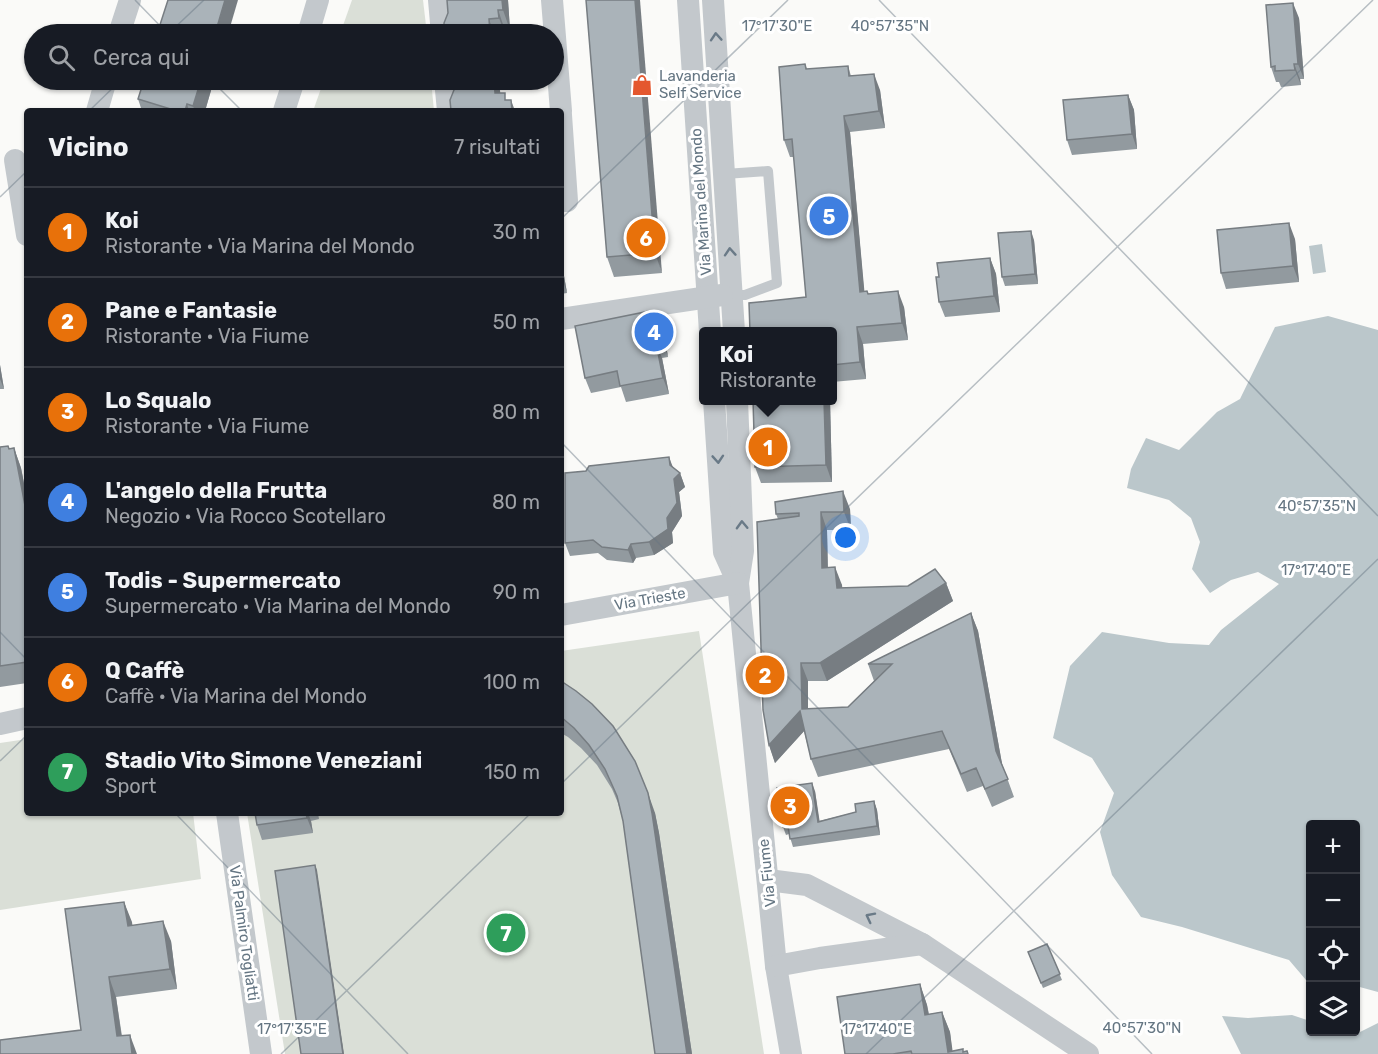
<!DOCTYPE html>
<html lang="it">
<head>
<meta charset="utf-8">
<style>
	:root { --surface:#171b24; --page:#242831; --text:#f1f3f6; --muted:#9ea1a6; --line:#363941; --accent:#7c3aed }
	body { margin:0; font-family:Rubik,sans-serif; background:var(--page); color:var(--text) }
	.controls { position:absolute; right:18px; bottom:18px; display:grid; overflow:hidden; border-radius:6px; box-shadow:0 2px 4px #0004 }
	.controls button { width:54px; height:54px; display:grid; place-items:center; padding:0; border:0; border-bottom:2px solid var(--line); background:var(--surface); color:var(--text); font:30px sans-serif }
	.you { position:absolute; left:846px; top:538px; width:21px; height:21px; margin:-15px; border:4px solid #fff; border-radius:50%; background:#1a73e8; box-shadow:0 0 0 9px #1a73e833 }
	.badge { display:grid; place-items:center; width:39px; height:39px; border-radius:50%; background:var(--accent); color:#fff; font-size:20px; font-weight:700 }
	.pin { position:absolute; translate:-50% -50%; border:3px solid #fff; box-shadow:0 2px 6px #0006 }
	.popup { position:absolute; left:699px; top:327px; width:138px; height:78px; box-sizing:border-box; display:grid; place-content:center; border-radius:6px; background:var(--surface); filter:drop-shadow(0 2px 4px #0005); font-size:20px; white-space:nowrap; color:var(--muted) }
	.popup b { font-size:22px; color:var(--text) }
	.popup::after { content:''; position:absolute; left:50%; top:100%; margin-left:-12px; border:12px solid transparent; border-top-color:var(--surface) }
	.list { margin:0; padding:0; list-style:none }
	h2 { display:flex; justify-content:space-between; align-items:center; height:78px; margin:0; padding:0 24px; font-size:26px }
	h2 small { font-size:20px; font-weight:400; color:var(--muted) }
	.list li { display:grid; grid-template-columns:39px 1fr auto; gap:18px; align-items:center; box-sizing:border-box; height:90px; padding:0 24px; border-top:2px solid var(--line) }
	.list b { display:block; font-size:22px; white-space:nowrap }
	.list p { margin:0; font-size:20px; white-space:nowrap; color:var(--muted) }
	.list em { font-size:20px; font-style:normal; color:var(--muted) }
	.icon { flex:none; width:33px; height:33px; fill:none; stroke:currentColor; stroke-width:2; stroke-linecap:round; stroke-linejoin:round }
	.map { position:relative; flex:none; width:1378px; height:1054px; overflow:hidden }
	.search { position:absolute; background:var(--surface); box-shadow:0 2px 4px #0004; left:24px; top:24px; width:540px; height:66px; display:flex; align-items:center; gap:15px; box-sizing:border-box; padding:0 21px; border-radius:33px; color:var(--muted); font-size:22px }
	.panel { position:absolute; background:var(--surface); box-shadow:0 2px 4px #0004; left:24px; top:108px; width:540px; height:708px; border-radius:6px }
	.map>svg:first-child { display:block }
</style>
</head>
<body>
<div class="map">
<svg width="1378" height="1054" viewBox="0 0 1378 1054">
	<rect width="100%" height="100%" fill="#fafaf8"/>
	<g fill="#dadfd7">
		<path d="M352 0H423L427 34H340Z"/>
		<path d="M324 80H431L434 111H313Z"/>
		<path d="M699 631 764 1054H285L247 813H561V651Z"/>
		<path d="M27 739V813H193L201 879 0 910V743Z"/>
	</g>
	<g fill="#bbc7cb">
		<path d="M1322 244 1326 272 1313 274 1309 246Z"/>
		<path d="M1328 316 1378 330V992L1356 986V824H1310V981L1306 980 1289 960 1182 927 1141 917 1112 875 1100 832 1114 793 1092 758 1053 738 1070 666 1102 632 1169 643 1209 645 1221 630 1279 584 1258 572 1231 580 1210 593 1192 569 1200 542 1191 518 1169 500 1127 488 1131 469 1146 438 1179 450 1217 412 1240 399 1275 327Z"/>
		<path d="M1292 1015 1310 1021V1032H1348L1356 1034 1378 1023V1054H1241L1222 1016 1248 1018Z"/>
	</g>
	<g fill="none" stroke-linecap="round" stroke-linejoin="round">
		<path stroke="#c3c8cc" stroke-width="10" d="M725 174 768 171 777 283 745 295H733"/>
		<g stroke="#c3c8cc" stroke-width="22">
			<path d="M439 0 442 34"/>
			<path d="M552 0 561 111"/>
			<path d="M688 0 710 332"/>
			<path d="M713 0 734 332"/>
			<path d="M119 34 130 0"/>
			<path d="M308 34 318 0"/>
			<path d="M445 80 448 111"/>
			<path d="M97 111 106 80"/>
			<path d="M284 111 294 80"/>
			<path d="M561 115 567 201H561"/>
			<path d="M15 160 27 235"/>
			<path d="M561 319 722 295"/>
			<path d="M714 400 724 552 738 583"/>
			<path d="M737 400 743 551 738 583 776 966 791 1054"/>
			<path d="M561 615 738 583"/>
			<path d="M0 724 27 718"/>
			<path d="M227 813 261 1054"/>
			<path d="M768 880 807 885 922 944 1088 1054"/>
			<path d="M776 966 820 958 922 944"/>
		</g>
	</g>
	<g fill="#929a9f">
		<path d="M508 0 510 30H505L506 34H445L448 13Z"/>
		<path d="M586 0 662 273 614 277 607 257Z"/>
		<path d="M1299 18 1304 79H1300L1301 85 1281 87 1279 82H1276L1271 67Z"/>
		<path d="M805 64 807 69 848 66 851 76 880 90 885 128 850 132 864 291 869 294 904 307 908 340 863 344 866 379 832 382V332L806 297 794 157H790L784 140Z"/>
		<path d="M144 80H214L205 111H142L138 99Z"/>
		<path d="M1128 95 1134 110 1137 149 1072 155 1067 140Z"/>
		<path d="M1295 239 1299 282 1226 289 1221 273Z"/>
		<path d="M1034 240 1038 284 1005 286 1002 277Z"/>
		<path d="M990 258 996 274 1000 312 945 317 939 302Z"/>
		<path d="M561 259 567 293 561 294Z"/>
		<path d="M650 311 655 325 665 339 668 357 662 358 669 394 626 402 621 387 591 393 585 378Z"/>
		<path d="M0 365 4 389H0Z"/>
		<path d="M753 400H830L832 482 761 483 755 467Z"/>
		<path d="M8 446 9 449 14 448 21 468 27 499V683L0 687V447Z"/>
		<path d="M673 467 680 473 685 487 679 492 682 516 672 532 673 543 654 555 636 558 633 563 607 560 598 553 570 556 565 543Z"/>
		<path d="M850 509 851 530H827L828 568 842 585V588L908 586 946 583 953 601 827 681H808V709L848 707 874 681 868 664 971 613 978 631 1002 764 1014 797 992 807 983 786 967 792 949 749 818 777 811 759 804 731 775 763 769 745 778 519 776 514Z"/>
		<path d="M561 681 655 813 659 833 692 1054H655L623 821 618 803 612 789 597 765 581 748 568 737 561 733Z"/>
		<path d="M815 791 819 821 856 812 874 801 877 810 880 835 793 847 789 834 786 835 783 827Z"/>
		<path d="M255 813H318L319 819 311 821 313 833 262 840 257 825Z"/>
		<path d="M124 902 132 925 171 941 177 989 116 997 122 1036 81 1030Z"/>
		<path d="M1047 944 1062 980 1043 988 1028 952Z"/>
		<path d="M920 984 927 1005 929 1014 942 1012 950 1032 952 1051H967L968 1054H845Z"/>
	</g>
	<g fill="#777d82">
		<path d="M225 0H238L228 34H215Z"/>
		<path d="M502 0H508L510 30 503 10Z"/>
		<path d="M635 0H640L662 273 655 253Z"/>
		<path d="M1293 3 1299 18 1304 79 1298 64Z"/>
		<path d="M498 10 505 30 506 34H505L499 18Z"/>
		<path d="M489 19 494 34H490Z"/>
		<path d="M1294 64 1300 79 1301 85 1295 70Z"/>
		<path d="M874 74 880 90 885 128 879 111Z"/>
		<path d="M201 80H214L205 111H195L193 106Z"/>
		<path d="M494 80H499L502 111 495 93Z"/>
		<path d="M1128 95 1134 110 1137 149 1132 134Z"/>
		<path d="M511 100 515 111H512Z"/>
		<path d="M187 104 189 111H185Z"/>
		<path d="M844 116 850 132 866 309 860 292Z"/>
		<path d="M1289 223 1295 239 1299 282 1293 266Z"/>
		<path d="M1031 231 1034 240 1038 284 1035 274Z"/>
		<path d="M990 258 996 274 1000 312 994 296Z"/>
		<path d="M561 259 567 293 562 278Z"/>
		<path d="M898 291 904 307 908 340 902 323Z"/>
		<path d="M650 311 656 326 653 325Z"/>
		<path d="M659 324 665 339 668 357 663 341Z"/>
		<path d="M857 327 863 344 866 379 860 362Z"/>
		<path d="M656 343 662 358 669 394 663 378Z"/>
		<path d="M0 365 4 389 0 379Z"/>
		<path d="M824 400H830L832 482 826 465Z"/>
		<path d="M14 448 21 468 27 499V516Z"/>
		<path d="M669 457 674 470 680 473 685 487 679 492 682 516 672 532 673 543 654 555 649 542 667 518 670 465Z"/>
		<path d="M843 491 850 509 851 530 844 512Z"/>
		<path d="M821 512 827 530 828 586 822 568Z"/>
		<path d="M631 544 636 558 633 563 628 550Z"/>
		<path d="M835 567 842 585 844 606 837 588Z"/>
		<path d="M946 583 953 601 827 681 820 663Z"/>
		<path d="M971 613 978 631 1003 769 996 751Z"/>
		<path d="M801 663 808 681V727L802 709Z"/>
		<path d="M800 711 806 729 775 763 769 745Z"/>
		<path d="M812 783 815 791 821 830 818 822Z"/>
		<path d="M648 793 655 813 659 833 692 1054H687Z"/>
		<path d="M874 801 877 810 880 835 877 826Z"/>
		<path d="M306 813H308L311 821 313 833 307 818Z"/>
		<path d="M315 865 317 870 344 1054H343Z"/>
		<path d="M124 902 132 922 135 945 128 926Z"/>
		<path d="M163 921 171 941 177 989 170 969Z"/>
		<path d="M109 977 116 997 124 1054 117 1036Z"/>
		<path d="M920 984 927 1005 932 1035 925 1015Z"/>
		<path d="M942 1012 950 1032 953 1054 948 1052Z"/>
		<path d="M130 1035 137 1054H132Z"/>
	</g>
	<g fill="#aab3b9" stroke="#777d82" stroke-width="1.5">
		<path d="M168 0H225L215 34H157Z"/>
		<path d="M447 0H502L503 10H498L499 18 489 19 490 34H445L444 23 448 13Z"/>
		<path d="M586 0H635L655 253 607 257Z"/>
		<path d="M1293 3 1298 64H1294L1295 70 1275 71V66L1271 67 1266 5Z"/>
		<path d="M805 64 806 69 848 66 849 76 874 74 879 111 844 116 860 292 867 291 868 294 898 291 902 323 857 327 860 362 832 365V332H750L749 303 806 297 792 139 784 140 779 67Z"/>
		<path d="M144 80H201L193 106 187 104 185 111H177L138 99Z"/>
		<path d="M453 80H494L495 93H505V100H511L512 111H451L450 100 454 90Z"/>
		<path d="M1128 95 1132 134 1067 140 1063 100Z"/>
		<path d="M1289 223 1293 266 1221 273 1217 230Z"/>
		<path d="M1031 231 1035 274 1002 277 998 233Z"/>
		<path d="M990 258 994 296 939 302 936 277H939L937 263Z"/>
		<path d="M650 311 653 325 659 324 663 341 656 343 663 378 620 386 617 371 585 378 575 326Z"/>
		<path d="M753 400H824L826 465 755 467Z"/>
		<path d="M8 446 9 449 14 448 27 516V662L0 666V447Z"/>
		<path d="M669 457 670 465 680 473 674 479 677 503 667 518 668 529 649 542 631 544 628 550 602 547 593 540 565 543V473L586 471 589 466Z"/>
		<path d="M843 491 844 512H821L822 568 835 567 837 588 908 586 935 569 946 583 820 663H801L802 709 848 707 892 664H868L971 613 996 751 1008 779 985 789 976 768 961 774 942 731 811 759 800 711 769 745 763 710 757 522 799 516V513L776 514 775 502Z"/>
		<path d="M561 681 576 691 592 704 613 726 635 761 648 793 652 813 687 1054H655L623 821 617 796 605 769 589 745 574 728 561 717Z"/>
		<path d="M812 783 818 822 856 812 855 804 874 801 877 826 790 839 788 826 783 827 777 788Z"/>
		<path d="M255 813H306L307 818 257 825Z"/>
		<path d="M315 865 343 1054H301L275 871Z"/>
		<path d="M124 902 128 926 163 921 170 969 109 977 117 1036 130 1035 132 1054H0V1040L81 1030 65 909Z"/>
		<path d="M1047 944 1060 974 1041 983 1028 952Z"/>
		<path d="M920 984 925 1015 942 1012 948 1052 963 1049V1052L967 1051 968 1054H912L911 1051 893 1054H845L837 997Z"/>
	</g>
	<defs><path id="oneway-chevron" d="M-2-3.5L2.5 0L-2 3.5" fill="none" stroke-width="1.6" stroke-linecap="round" stroke-linejoin="round" transform="scale(1.5)"/></defs>
	<g stroke="#6a7a87">
		<use href="#oneway-chevron" transform="translate(716 37) rotate(-94)"/>
		<use href="#oneway-chevron" transform="translate(730 252) rotate(-94)"/>
		<use href="#oneway-chevron" transform="translate(718 459) rotate(86)"/>
		<use href="#oneway-chevron" transform="translate(742 525) rotate(-92)"/>
		<use href="#oneway-chevron" transform="translate(870 917) rotate(-153)"/>
	</g>
	<path fill="none" stroke="#657683" stroke-width="1.5" stroke-opacity="0.45" d="M135 0 168 34M879 0 1378 516M168 34 204 0M211 80 242 111M89 111 121 80M0 197 27 171M561 219 788 0M561 442 1152 1054M0 632 27 660M0 761 27 735M561 784 1373 0M175 813 408 1054M281 1054 531 813M866 1054 1378 559"/>
	<defs>
		<symbol id="shop-bare" viewBox="-9 -9 18 18"><path d="M-5-2.5h2.3a2.7 3.5 0 0 1 5.4 0H5L5.5 6h-11ZM-1.5-2.5h3a1.5 2.3 0 0 0-3 0Z" fill="#e4572e" stroke="#fff" stroke-width="2.5" paint-order="stroke"/></symbol>
	</defs>
	<g fill-rule="evenodd">
		<use href="#shop-bare" x="627" y="70" width="30" height="30"/>
	</g>
	<g text-anchor="middle" stroke-width="6" stroke-linejoin="round" paint-order="stroke">
		<g font-size="15" fill="#657683" stroke="#fff" text-anchor="start">
			<text x="659" y="81">Lavanderia<tspan x="659" dy="17">Self Service</tspan></text>
		</g>
		<g font-size="15" fill="#657683" stroke="#fff">
			<text transform="translate(701 202) rotate(-94)" y="5">Via Marina del Mondo</text>
			<text transform="translate(650 599) rotate(-10)" y="5">Via Trieste</text>
			<text transform="translate(767 873) rotate(-96)" y="5">Via Fiume</text>
			<text transform="translate(244 933) rotate(82)" y="5">Via Palmiro Togliatti</text>
		</g>
	</g>
	<g font-size="15" text-anchor="middle" fill="#657683" stroke="#fff" stroke-width="6" stroke-linejoin="round" paint-order="stroke">
		<text x="777" y="31">17°17'30"E</text>
		<text x="890" y="31">40°57'35"N</text>
		<text x="1317" y="511">40°57'35"N</text>
		<text x="1316" y="575">17°17'40"E</text>
		<text x="1142" y="1033">40°57'30"N</text>
		<text x="292" y="1034">17°17'35"E</text>
		<text x="877" y="1034">17°17'40"E</text>
	</g>
</svg>
<div class="controls">
<button>+</button>
<button>−</button>
<button><svg class="icon" aria-label="locate" viewBox="0 0 24 24"><circle cx="12" cy="12" r="6"/><path d="M12 2v4M12 18v4M2 12h4M18 12h4"/></svg></button>
<button><svg class="icon" aria-label="layers" viewBox="0 0 24 24"><path d="M12 4l9 5-9 5-9-5zM3 14l9 5 9-5"/></svg></button>
</div>
<div class="you"></div>
<div class="pin badge" style="left:768px;top:447px;background:#e8710a">1</div>
<div class="popup"><b>Koi</b>Ristorante</div>
<div class="pin badge" style="left:765px;top:675px;background:#e8710a">2</div>
<div class="pin badge" style="left:790px;top:806px;background:#e8710a">3</div>
<div class="pin badge" style="left:654px;top:332px;background:#3f7fe0">4</div>
<div class="pin badge" style="left:829px;top:216px;background:#3f7fe0">5</div>
<div class="pin badge" style="left:646px;top:238px;background:#e8710a">6</div>
<div class="pin badge" style="left:506px;top:933px;background:#2e9e5b">7</div>
<div class="search"><svg class="icon" aria-label="search" viewBox="0 0 24 24"><circle cx="10" cy="10" r="6"/><path d="M15 15l6 6"/></svg>Cerca qui</div>
<section class="panel">
<h2>Vicino<small>7 risultati</small></h2>
<ul class="list">
<li><span class="badge" style="background:#e8710a">1</span><div><b>Koi</b><p>Ristorante · Via Marina del Mondo</p></div><em>30 m</em></li>
<li><span class="badge" style="background:#e8710a">2</span><div><b>Pane e Fantasie</b><p>Ristorante · Via Fiume</p></div><em>50 m</em></li>
<li><span class="badge" style="background:#e8710a">3</span><div><b>Lo Squalo</b><p>Ristorante · Via Fiume</p></div><em>80 m</em></li>
<li><span class="badge" style="background:#3f7fe0">4</span><div><b>L'angelo della Frutta</b><p>Negozio · Via Rocco Scotellaro</p></div><em>80 m</em></li>
<li><span class="badge" style="background:#3f7fe0">5</span><div><b>Todis - Supermercato</b><p>Supermercato · Via Marina del Mondo</p></div><em>90 m</em></li>
<li><span class="badge" style="background:#e8710a">6</span><div><b>Q Caffè</b><p>Caffè · Via Marina del Mondo</p></div><em>100 m</em></li>
<li><span class="badge" style="background:#2e9e5b">7</span><div><b>Stadio Vito Simone Veneziani</b><p>Sport</p></div><em>150 m</em></li>
</ul>
</section>
</div>
</body>
</html>
